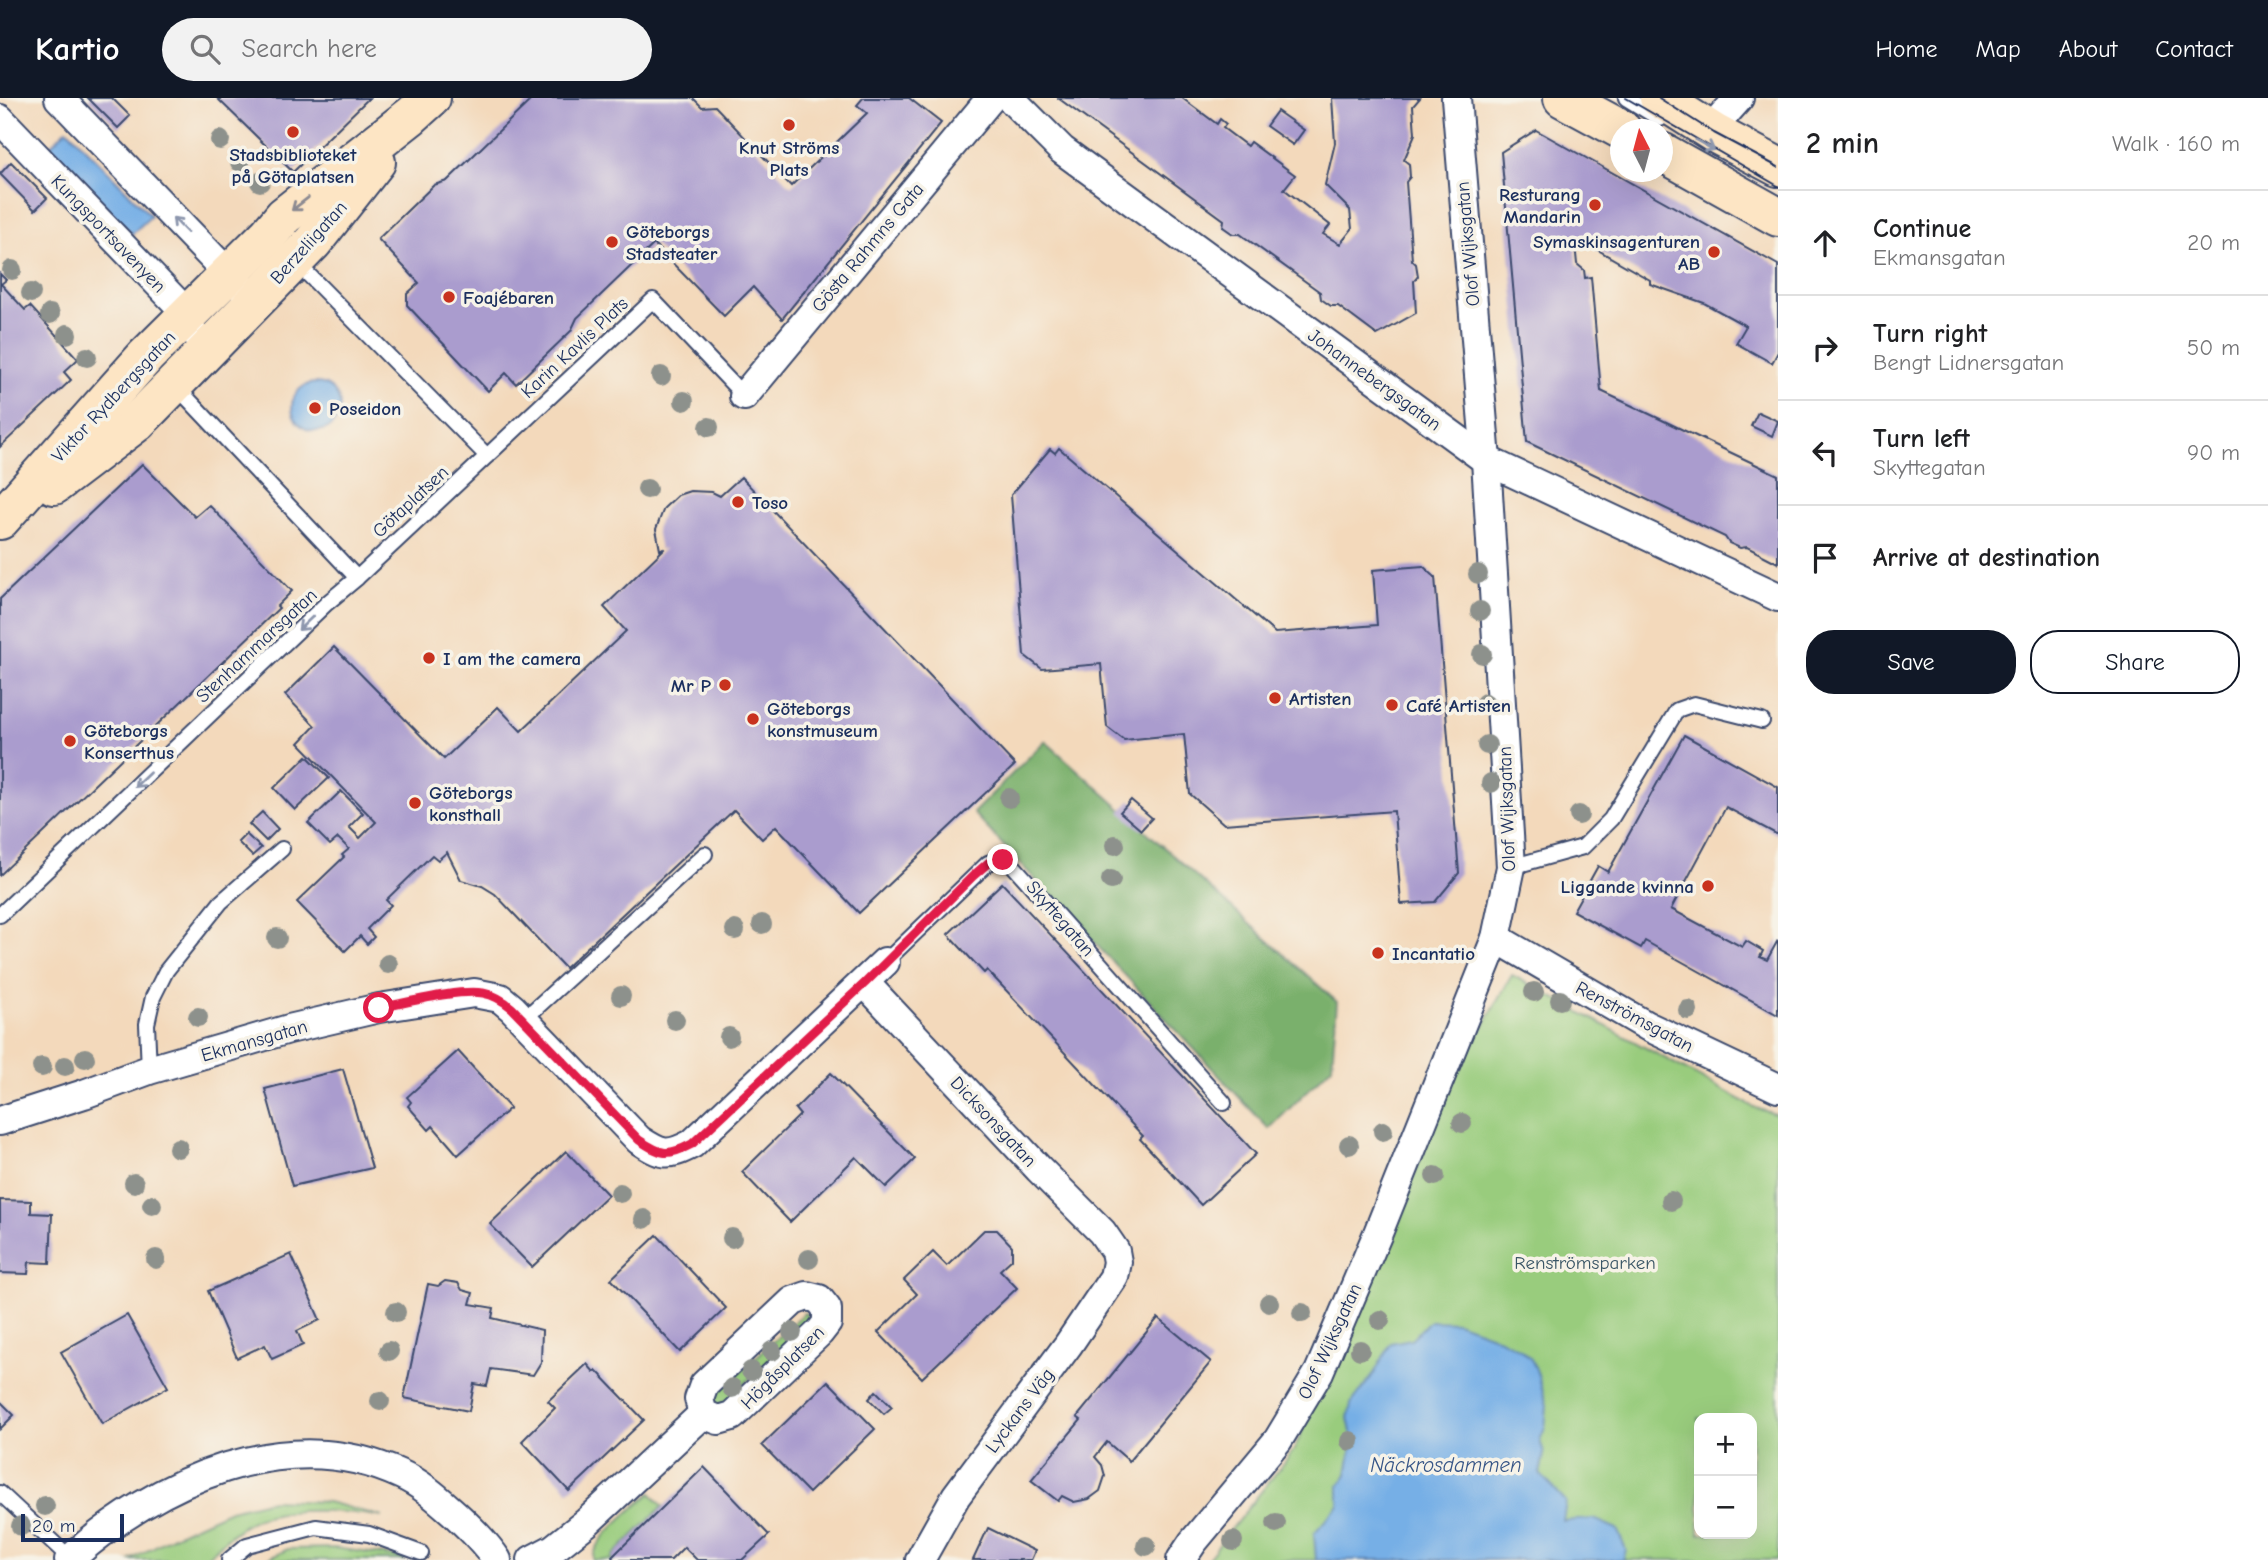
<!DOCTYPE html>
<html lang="en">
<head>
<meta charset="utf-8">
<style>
	:root { --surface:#fff; --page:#f2f2f2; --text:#202124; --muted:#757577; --line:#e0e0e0; --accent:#111827 }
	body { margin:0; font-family:"Comic Neue",sans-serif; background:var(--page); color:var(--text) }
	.controls { position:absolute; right:21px; bottom:21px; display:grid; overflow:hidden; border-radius:14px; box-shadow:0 7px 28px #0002 }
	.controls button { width:63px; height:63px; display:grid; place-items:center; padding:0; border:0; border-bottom:2px solid var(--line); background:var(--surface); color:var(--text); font:35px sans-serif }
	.compass { position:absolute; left:1610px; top:21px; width:63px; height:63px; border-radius:50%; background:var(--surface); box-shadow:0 7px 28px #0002; rotate:354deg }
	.scale { position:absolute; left:21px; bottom:18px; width:103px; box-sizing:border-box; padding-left:7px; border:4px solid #1b2f5e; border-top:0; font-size:19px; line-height:24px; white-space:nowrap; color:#1b2f5e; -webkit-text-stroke:5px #f7f3e8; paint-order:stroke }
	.stop { position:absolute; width:21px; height:21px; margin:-16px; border:5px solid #e11d48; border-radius:50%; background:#fff }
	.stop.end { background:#e11d48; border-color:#fff; box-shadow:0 2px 7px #0008 }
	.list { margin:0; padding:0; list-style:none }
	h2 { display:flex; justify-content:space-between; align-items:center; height:91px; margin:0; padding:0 28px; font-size:30px }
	h2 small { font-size:23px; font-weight:400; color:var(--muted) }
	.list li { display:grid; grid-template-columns:46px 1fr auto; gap:21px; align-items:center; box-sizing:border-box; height:105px; padding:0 28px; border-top:2px solid var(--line) }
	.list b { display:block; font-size:26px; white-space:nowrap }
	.list p { margin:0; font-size:23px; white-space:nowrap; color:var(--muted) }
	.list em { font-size:23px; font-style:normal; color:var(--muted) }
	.actions { display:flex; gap:14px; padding:21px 28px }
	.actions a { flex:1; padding:16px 0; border:2px solid var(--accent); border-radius:28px; text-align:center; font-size:24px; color:var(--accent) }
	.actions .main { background:var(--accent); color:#fff }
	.icon { flex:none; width:38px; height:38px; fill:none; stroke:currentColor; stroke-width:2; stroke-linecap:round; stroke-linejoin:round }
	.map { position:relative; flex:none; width:1778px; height:1462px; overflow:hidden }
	header { display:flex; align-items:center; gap:42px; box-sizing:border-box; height:98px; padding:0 35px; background:var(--accent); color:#fff }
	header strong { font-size:33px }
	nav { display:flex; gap:38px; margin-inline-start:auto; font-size:24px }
	.search { width:490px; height:63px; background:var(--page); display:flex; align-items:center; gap:18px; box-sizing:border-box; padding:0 24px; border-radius:38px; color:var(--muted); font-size:26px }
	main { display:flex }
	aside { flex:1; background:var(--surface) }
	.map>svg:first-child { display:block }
</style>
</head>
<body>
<header>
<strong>Kartio</strong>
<div class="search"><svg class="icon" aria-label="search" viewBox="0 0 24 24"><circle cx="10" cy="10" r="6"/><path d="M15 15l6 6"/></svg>Search here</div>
<nav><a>Home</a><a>Map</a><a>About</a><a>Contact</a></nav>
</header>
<main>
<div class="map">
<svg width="1778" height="1462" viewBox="0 0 1778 1462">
	<rect width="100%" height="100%" fill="#f7f3e8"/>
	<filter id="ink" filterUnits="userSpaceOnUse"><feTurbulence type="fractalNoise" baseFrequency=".0143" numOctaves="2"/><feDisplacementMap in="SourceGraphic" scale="14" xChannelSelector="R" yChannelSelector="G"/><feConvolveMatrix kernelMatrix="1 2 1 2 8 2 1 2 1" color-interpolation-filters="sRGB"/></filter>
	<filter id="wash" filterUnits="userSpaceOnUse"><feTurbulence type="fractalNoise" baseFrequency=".00686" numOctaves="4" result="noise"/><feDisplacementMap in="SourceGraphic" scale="28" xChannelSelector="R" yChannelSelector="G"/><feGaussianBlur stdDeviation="1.57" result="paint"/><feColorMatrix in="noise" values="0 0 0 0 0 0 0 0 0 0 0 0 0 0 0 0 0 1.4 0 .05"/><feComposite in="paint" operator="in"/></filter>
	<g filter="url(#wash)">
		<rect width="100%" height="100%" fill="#f3d9bb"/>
		<g fill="#99cc7d" stroke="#5a7e6e" stroke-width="2" fill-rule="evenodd">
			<path d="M1512 877 1756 1010 1778 1017V1462H1207L1294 1352 1395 1121 1453 981ZM1699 1320H1752V1436H1699Z"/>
			<path d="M804 1215 810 1218 807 1227 723 1306 716 1307 714 1301 716 1296Z"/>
			<path d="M651 1395 663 1408 612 1459 614 1462H593C594 1440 634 1410 651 1395Z"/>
			<path d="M272 1402 328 1404 383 1419C345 1413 303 1409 265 1418 244 1423 219 1446 205 1462H131L173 1438 230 1412Z"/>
			<path d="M334 1450 399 1459 406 1462H265L288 1451Z"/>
		</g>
		<path fill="#7ab06c" stroke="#4a7065" stroke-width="2" d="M1045 643 1337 904 1332 968 1269 1031 973 715Z"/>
		<g fill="#76afe6" stroke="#486fa2" stroke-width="2">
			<path d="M67 31 151 118 132 136 49 49Z"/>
			<circle cx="316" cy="309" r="24"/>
			<path d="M1430 1223 1457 1224 1490 1236 1520 1251 1531 1261 1536 1271 1547 1307 1545 1330 1540 1342 1544 1356 1540 1376 1566 1403 1563 1423 1594 1421 1617 1431 1626 1452 1623 1462H1316L1314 1435 1339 1407V1388L1347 1376 1353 1343 1348 1320 1351 1306 1375 1274 1391 1245 1411 1241Z"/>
		</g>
		<g id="blocks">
			<g fill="#aa9cce">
				<path d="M88 0H112L130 18 118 30Z"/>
				<path d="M217 0H369L293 74Z"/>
				<path d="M533 0H693L702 9 715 8 791 88 867 15 857 7 863 0H909L941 25 782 221 753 189 724 218 654 146 577 220 571 233 516 286 506 275 488 293 407 207V196L419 185 378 141 434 87 447 83Z"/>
				<path d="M1058 0H1182L1217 26 1220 21 1226 26 1223 30 1247 48 1250 44 1295 77 1284 91 1330 127 1323 136 1340 146 1352 131 1350 112 1325 87 1335 45 1332 0H1420L1413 8 1415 36 1404 62 1409 66 1410 79 1406 84 1412 162 1416 166 1418 178 1414 183 1416 215 1377 237 1338 208H1331L1321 201 1320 194 1240 136H1233L1223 129 1224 122Z"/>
				<path d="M1277 13 1304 32 1293 47 1266 28Z"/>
				<path d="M1536 32 1778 167V254L1772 265 1736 245 1746 228 1704 205 1650 186V182L1584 144 1575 146 1577 166 1584 172 1585 180 1591 179 1601 293 1778 377V465L1747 449 1740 450 1729 445 1725 439 1527 344 1501 54Z"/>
				<path d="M11 64 47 100 35 112 0 76Z"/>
				<path d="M0 176 6 182 1 186 25 212 30 208 78 261 64 274 71 282 0 349Z"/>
				<path d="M1758 314 1778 323 1772 338 1751 328Z"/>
				<path d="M1059 350 1275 535 1377 527 1373 472 1423 468 1435 479 1459 775 1435 804 1401 806 1394 713 1224 726 1190 696 1184 636 1124 642 1107 629 1101 566 1042 571 1024 557 1011 397 1050 351 1055 355Z"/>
				<path d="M142 366 195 419 209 407 292 493 277 508 279 510 0 777V501Z"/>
				<path d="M741 379 1015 667 859 815 776 728 762 741 734 712 565 870 495 796 482 788 461 782 447 754 438 762 432 757 386 802 391 807 367 831 374 839 367 846 360 838 345 853 297 804 344 759 342 757 349 751 338 740 330 747 308 725 341 693 363 715 349 729 360 740 376 724 299 645 315 628 285 597 334 549 444 661 498 609 521 633 626 533 604 509 664 451 663 450 660 452 656 431 664 410 678 397 690 393 712 394 720 398Z"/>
				<path d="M1684 637 1778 689V737L1726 709 1671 811 1742 849 1746 843 1763 853 1760 859 1767 862 1778 842V917L1645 843 1641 850 1573 813 1598 768 1608 774Z"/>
				<path d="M307 658 329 680 295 712 274 690Z"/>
				<path d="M1131 702 1152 720 1141 732 1120 714Z"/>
				<path d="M262 714 278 731 266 743 249 726Z"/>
				<path d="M246 736 261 750 252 758 238 744Z"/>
				<path d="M1002 785 1256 1056 1201 1107 1140 1041 1143 1038 987 872 984 875 948 836Z"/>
				<path d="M458 953 510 1010 458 1057 433 1028 429 1032 408 1008 411 1004 407 999Z"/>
				<path d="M343 971 372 1070 292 1088 265 991Z"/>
				<path d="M831 975 915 1061 886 1089 856 1059 790 1124 742 1074 800 1017 795 1011Z"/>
				<path d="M566 1053 608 1097 532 1169 490 1126Z"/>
				<path d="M0 1102 31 1103V1115L52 1116 50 1165 29 1164 28 1176 0 1175Z"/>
				<path d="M984 1132H997L1012 1148V1161L1000 1172 1017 1190 922 1280 878 1234 917 1196 904 1182 933 1154 947 1168Z"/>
				<path d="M657 1137 726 1210 680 1254 611 1181Z"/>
				<path d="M291 1156 320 1222 297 1233 303 1247 272 1261 265 1247 237 1260 208 1193Z"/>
				<path d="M445 1183 458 1185 462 1192 473 1195 470 1206 494 1210 492 1220 542 1232 541 1264 533 1277 491 1271 487 1288 474 1286 469 1313 404 1300 428 1186 438 1188Z"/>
				<path d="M127 1217 168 1289 102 1326 61 1254Z"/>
				<path d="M1158 1220 1211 1264 1129 1363 1107 1344 1095 1359 1102 1367 1105 1378 1100 1393 1089 1401 1074 1404 1062 1398 1058 1403 1031 1382 1081 1322 1077 1319Z"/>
				<path d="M587 1266 594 1274 596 1272 644 1322 569 1393 522 1343 555 1310 548 1303Z"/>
				<path d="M828 1283 875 1331 809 1395 762 1347Z"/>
				<path d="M876 1293 892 1309 884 1316 869 1301Z"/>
				<path d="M0 1303 14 1317 0 1331Z"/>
				<path d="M704 1369 769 1437 742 1462H697L684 1449 671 1462H614L612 1459Z"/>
				<path d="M988 1430 1035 1453 1031 1462H973Z"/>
			</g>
		</g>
	</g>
	<g filter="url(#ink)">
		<use href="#blocks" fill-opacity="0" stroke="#3b486c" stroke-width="2"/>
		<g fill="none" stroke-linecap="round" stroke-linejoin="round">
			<defs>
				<g id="lane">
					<path d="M1626 0 1660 21"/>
					<path d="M174 286 357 480 487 358 295 163"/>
					<path d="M487 358 653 202 744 298"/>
					<path d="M1511 769 1583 749 1611 721 1677 612 1694 606 1762 623"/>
					<path d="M0 817 327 505 357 480"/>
					<path d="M885 864 988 765 996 762 1010 764 1224 1005"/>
					<path d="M523 922 705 756"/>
					<path d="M149 972 147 926 153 899 166 873 221 804 282 751"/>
					<path d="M0 1395 71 1461"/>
					<path d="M229 1462 247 1447 316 1429 369 1436 421 1455"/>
				</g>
				<g id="street">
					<path d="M59 0 242 190"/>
					<path d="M1010 0 1062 52 1486 362 1778 499"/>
					<path d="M0 21 178 206 188 218 192 233"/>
					<path d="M1714 35 1723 18 1739 0"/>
					<path d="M744 298 991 0"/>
					<path d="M1496 840 1647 928 1778 990"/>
					<path d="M865 885 1039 1071 1102 1134 1115 1153 1117 1164 1114 1179 1068 1247 956 1398 920 1462"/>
					<path d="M0 1023 84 996 149 972 289 931 379 910 474 895 500 900 512 910 639 1042C662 1057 667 1059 692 1046L885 864"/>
					<path d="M807 1198 819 1201 827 1211V1225L820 1234 732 1318 718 1322 703 1316 699 1301 704 1287 793 1203Z"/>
					<path d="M69 1462C155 1383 288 1323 402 1377 422 1386 438 1401 454 1415 469 1429 485 1444 497 1462"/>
					<path d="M532 1462 553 1451 587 1424 703 1316"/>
					<path d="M1181 1462 1193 1444 1278 1342 1319 1274 1378 1135 1496 840 1511 769 1486 362 1456 0"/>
				</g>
				<g id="secondary">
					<path d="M1563 0 1622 32"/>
					<path d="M1659 0 1714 35 1778 69"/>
					<path d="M1662 54 1778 119"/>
					<path d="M54 387 137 324 313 144 376 64"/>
					<path d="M0 422 146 258 269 136 284 118 411 18 431 0"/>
				</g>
			</defs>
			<use href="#lane" stroke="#3b486c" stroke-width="18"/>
			<use href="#street" stroke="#3b486c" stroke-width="32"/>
			<use href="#secondary" stroke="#3b486c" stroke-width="42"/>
			<use href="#lane" stroke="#fff" stroke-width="14"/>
			<use href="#street" stroke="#fff" stroke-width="28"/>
			<use href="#secondary" stroke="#fde5c4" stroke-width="38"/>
			<g stroke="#1b2f5e" stroke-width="2">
				<path d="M1626 0 1778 88"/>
				<path d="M1659 0 1714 35 1778 69"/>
			</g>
		</g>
		<g fill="#8d918c">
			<circle cx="220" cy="42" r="10"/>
			<circle cx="240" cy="64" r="10"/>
			<circle cx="260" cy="84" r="10"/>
			<circle cx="12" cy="172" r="10"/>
			<circle cx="31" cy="195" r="10"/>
			<circle cx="50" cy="216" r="10"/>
			<circle cx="67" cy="236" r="10"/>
			<circle cx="87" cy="259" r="10"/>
			<circle cx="661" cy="278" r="10"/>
			<circle cx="684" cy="303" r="10"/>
			<circle cx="709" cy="329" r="10"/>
			<circle cx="647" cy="391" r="10"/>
			<circle cx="1478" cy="476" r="10"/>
			<circle cx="1480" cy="513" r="10"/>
			<circle cx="1482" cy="556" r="10"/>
			<circle cx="1485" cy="605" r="10"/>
			<circle cx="1487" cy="647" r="10"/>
			<circle cx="1491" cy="685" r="10"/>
			<circle cx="1009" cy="700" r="10"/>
			<circle cx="1579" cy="717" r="10"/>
			<circle cx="1115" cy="747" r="10"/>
			<circle cx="1111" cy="782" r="10"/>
			<circle cx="762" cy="826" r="10"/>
			<circle cx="735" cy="832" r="10"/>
			<circle cx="277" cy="840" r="10"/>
			<circle cx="388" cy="866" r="10"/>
			<circle cx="1534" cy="894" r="10"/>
			<circle cx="621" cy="898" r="10"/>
			<circle cx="1560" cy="902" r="10"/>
			<circle cx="1688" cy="912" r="10"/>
			<circle cx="198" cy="919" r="10"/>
			<circle cx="675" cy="922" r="10"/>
			<circle cx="729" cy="939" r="10"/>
			<circle cx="85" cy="960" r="10"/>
			<circle cx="65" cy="968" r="10"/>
			<circle cx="42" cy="969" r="10"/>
			<circle cx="1462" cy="1025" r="10"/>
			<circle cx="1383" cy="1033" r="10"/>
			<circle cx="1349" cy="1047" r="10"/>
			<circle cx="178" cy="1050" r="10"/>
			<circle cx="1435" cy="1078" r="10"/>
			<circle cx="134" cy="1085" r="10"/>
			<circle cx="620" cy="1095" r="10"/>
			<circle cx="1671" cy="1103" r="10"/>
			<circle cx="152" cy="1107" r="10"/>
			<circle cx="644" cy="1121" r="10"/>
			<circle cx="732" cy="1140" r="10"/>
			<circle cx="156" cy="1161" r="10"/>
			<circle cx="809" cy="1161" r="10"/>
			<circle cx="1269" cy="1205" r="10"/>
			<circle cx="396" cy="1214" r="10"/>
			<circle cx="1302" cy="1215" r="10"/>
			<circle cx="1380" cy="1222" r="10"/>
			<circle cx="792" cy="1234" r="10"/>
			<circle cx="1360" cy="1252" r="10"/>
			<circle cx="389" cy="1253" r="10"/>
			<circle cx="772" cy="1253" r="10"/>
			<circle cx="751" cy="1273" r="10"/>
			<circle cx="732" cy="1290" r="10"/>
			<circle cx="380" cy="1303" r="10"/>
			<circle cx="1350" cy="1343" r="10"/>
			<circle cx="45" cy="1408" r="10"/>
			<circle cx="1276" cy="1425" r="10"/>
			<circle cx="21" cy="1428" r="10"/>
			<circle cx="1233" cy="1443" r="10"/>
			<circle cx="1146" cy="1448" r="10"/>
		</g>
		<defs><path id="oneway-shaft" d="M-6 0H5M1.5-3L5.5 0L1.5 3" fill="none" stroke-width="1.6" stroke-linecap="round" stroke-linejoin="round" transform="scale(1.75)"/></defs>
		<g stroke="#8d97ae">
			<use href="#oneway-shaft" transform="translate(1705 47) rotate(29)"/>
			<use href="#oneway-shaft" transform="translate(180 127) rotate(-134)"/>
			<use href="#oneway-shaft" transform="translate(306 525) rotate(136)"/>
			<use href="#oneway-shaft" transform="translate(142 682) rotate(136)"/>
		</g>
		<use stroke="#8c8a91" href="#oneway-shaft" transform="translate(300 106) rotate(142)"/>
	</g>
	<g fill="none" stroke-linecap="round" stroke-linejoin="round" filter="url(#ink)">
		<path stroke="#e11d48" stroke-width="9" d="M379 910C407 905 456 891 483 895 494 897 503 902 512 910L639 1042C662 1057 667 1059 692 1046L865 885 973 778 988 765 1003 762"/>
	</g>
	<g fill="#c8321e" stroke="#f7f3e8" stroke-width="2.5">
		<circle cx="789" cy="27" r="7"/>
		<circle cx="293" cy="34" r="7"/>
		<circle cx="1595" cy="107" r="7"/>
		<circle cx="612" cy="144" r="7"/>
		<circle cx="1714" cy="154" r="7"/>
		<circle cx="449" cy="199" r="7"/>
		<circle cx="315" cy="310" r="7"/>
		<circle cx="738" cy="404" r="7"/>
		<circle cx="429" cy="560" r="7"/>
		<circle cx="725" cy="587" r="7"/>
		<circle cx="1275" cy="600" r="7"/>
		<circle cx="1392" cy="607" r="7"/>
		<circle cx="753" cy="621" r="7"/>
		<circle cx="70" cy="643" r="7"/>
		<circle cx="415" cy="705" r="7"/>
		<circle cx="1708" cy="788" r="7"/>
		<circle cx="1378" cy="855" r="7"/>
	</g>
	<g text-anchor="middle" stroke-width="7" stroke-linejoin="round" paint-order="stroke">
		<g font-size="19" font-weight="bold" fill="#1b2f5e" stroke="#f7f3e8" text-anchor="start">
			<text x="789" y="56" text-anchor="middle">Knut Ströms<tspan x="789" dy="22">Plats</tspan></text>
			<text x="293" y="63" text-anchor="middle">Stadsbiblioteket<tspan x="293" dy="22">på Götaplatsen</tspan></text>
			<text x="1581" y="103" text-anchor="end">Resturang<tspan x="1581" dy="22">Mandarin</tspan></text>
			<text x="626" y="140">Göteborgs<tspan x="626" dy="22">Stadsteater</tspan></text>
			<text x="1700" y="150" text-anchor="end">Symaskinsagenturen<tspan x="1700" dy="22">AB</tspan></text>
			<text x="463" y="206">Foajébaren</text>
			<text x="329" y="317">Poseidon</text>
			<text x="752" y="411">Toso</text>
			<text x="443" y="567">I am the camera</text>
			<text x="711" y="594" text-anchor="end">Mr P</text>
			<text x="1289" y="607">Artisten</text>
			<text x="1406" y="614">Café Artisten</text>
			<text x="767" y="617">Göteborgs<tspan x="767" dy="22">konstmuseum</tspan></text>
			<text x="84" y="639">Göteborgs<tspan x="84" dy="22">Konserthus</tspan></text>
			<text x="429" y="701">Göteborgs<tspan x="429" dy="22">konsthall</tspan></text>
			<text x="1694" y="795" text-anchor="end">Liggande kvinna</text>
			<text x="1392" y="862">Incantatio</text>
		</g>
		<g font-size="19" fill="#1b2f5e" stroke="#f7f3e8">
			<text transform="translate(109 135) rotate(46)" y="7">Kungsportsavenyen</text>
			<text transform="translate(308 144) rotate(-48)" y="7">Berzeliigatan</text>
			<text transform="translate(1467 146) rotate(-95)" y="7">Olof Wijksgatan</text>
			<text transform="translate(867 149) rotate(-50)" y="7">Gösta Rahmns Gata</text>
			<text transform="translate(574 249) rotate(-43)" y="7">Karin Kavlis Plats</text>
			<text transform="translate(1375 281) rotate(36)" y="7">Johannebergsgatan</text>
			<text transform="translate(113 298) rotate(-47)" y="7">Viktor Rydbergsgatan</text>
			<text transform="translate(410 403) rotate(-43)" y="7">Götaplatsen</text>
			<text transform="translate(256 547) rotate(-43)" y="7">Stenhammarsgatan</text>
			<text transform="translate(1506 711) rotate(-92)" y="7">Olof Wijksgatan</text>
			<text transform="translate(1061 820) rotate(49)" y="7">Skyttegatan</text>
			<text transform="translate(1635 918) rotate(28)" y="7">Renströmsgatan</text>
			<text transform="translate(254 942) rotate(-16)" y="7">Ekmansgatan</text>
			<text transform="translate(994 1023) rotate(47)" y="7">Dicksonsgatan</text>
			<text transform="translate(1329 1243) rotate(-65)" y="7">Olof Wijksgatan</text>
			<text transform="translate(782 1269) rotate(-45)" y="7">Högåsplatsen</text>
			<text transform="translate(1019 1312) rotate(-53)" y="7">Lyckans Väg</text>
		</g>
		<g font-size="19" fill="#3a5666" stroke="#f7f3e8">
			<text x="1585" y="1171">Renströmsparken</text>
		</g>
		<g font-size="21" font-style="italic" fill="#365587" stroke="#f7f3e8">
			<text x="1446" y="1374">Näckrosdammen</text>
		</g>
	</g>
</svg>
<div class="controls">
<button>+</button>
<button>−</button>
</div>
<svg class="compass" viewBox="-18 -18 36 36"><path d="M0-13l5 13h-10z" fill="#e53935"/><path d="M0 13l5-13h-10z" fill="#757577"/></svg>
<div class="scale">20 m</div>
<div class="stop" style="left:379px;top:910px"></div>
<div class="stop end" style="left:1003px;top:762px"></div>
</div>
<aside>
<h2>2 min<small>Walk · 160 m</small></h2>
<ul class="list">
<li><svg class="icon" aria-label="ahead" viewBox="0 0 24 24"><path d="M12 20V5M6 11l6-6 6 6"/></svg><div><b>Continue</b><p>Ekmansgatan</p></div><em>20 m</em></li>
<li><svg class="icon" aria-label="right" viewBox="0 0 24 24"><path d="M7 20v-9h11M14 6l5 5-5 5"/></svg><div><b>Turn right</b><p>Bengt Lidnersgatan</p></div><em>50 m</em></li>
<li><svg class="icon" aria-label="left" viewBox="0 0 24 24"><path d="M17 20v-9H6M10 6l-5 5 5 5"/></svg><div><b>Turn left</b><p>Skyttegatan</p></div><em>90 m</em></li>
<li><svg class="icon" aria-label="arrive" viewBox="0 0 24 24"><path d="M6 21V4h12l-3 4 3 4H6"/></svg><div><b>Arrive at destination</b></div></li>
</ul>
<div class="actions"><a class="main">Save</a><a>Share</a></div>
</aside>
</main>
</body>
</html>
